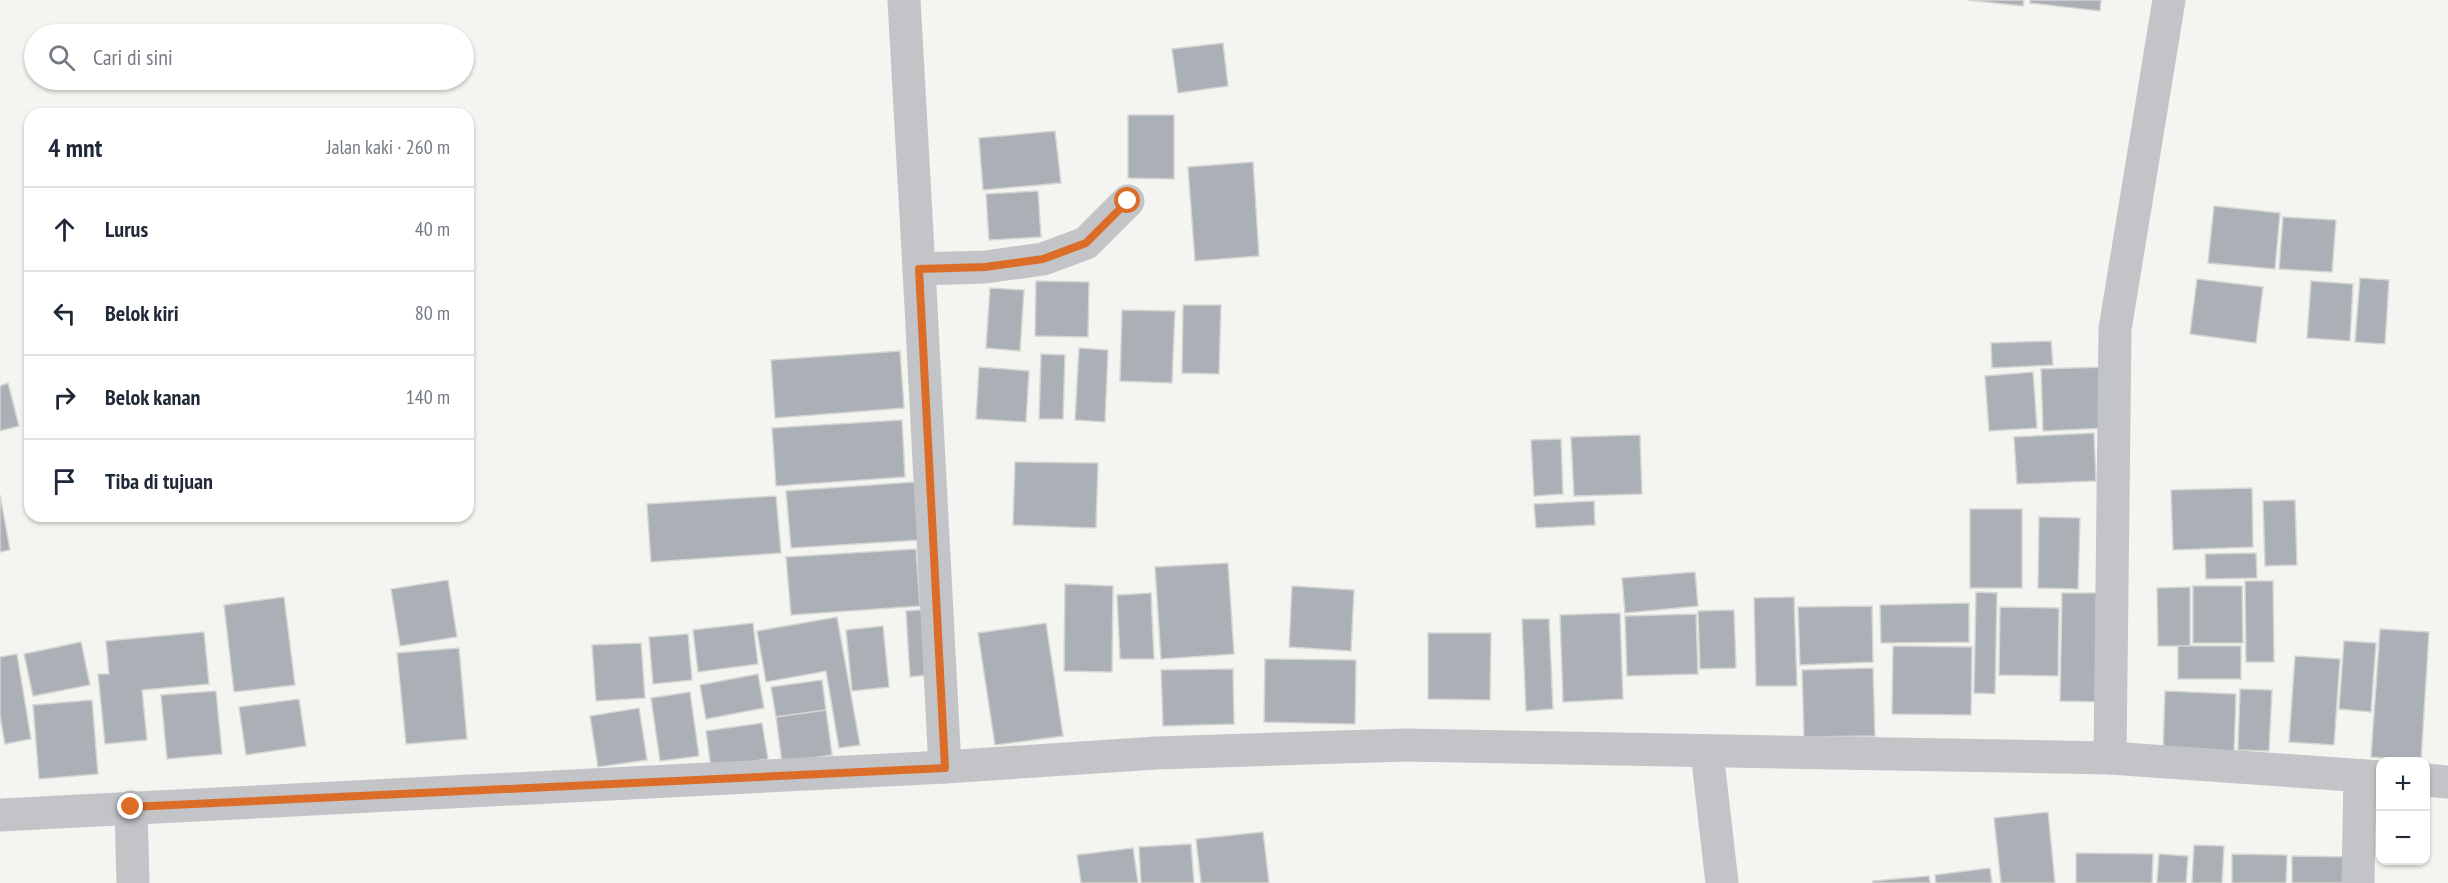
<!DOCTYPE html>
<html lang="id">
<head>
<meta charset="utf-8">
<style>
	:root { --surface:#fff; --page:#f2f2f3; --text:#1f2937; --muted:#747a83; --line:#e0e1e3 }
	body { margin:0; font-family:"PT Sans Narrow",sans-serif; background:var(--page); color:var(--text) }
	.controls { position:absolute; right:18px; bottom:18px; display:grid; overflow:hidden; border-radius:12px; box-shadow:0 2px 4px #0004 }
	.controls button { width:54px; height:54px; display:grid; place-items:center; padding:0; border:0; border-bottom:2px solid var(--line); background:var(--surface); color:var(--text); font:30px sans-serif }
	.stop { position:absolute; width:18px; height:18px; margin:-14px; border:4px solid #dc6d28; border-radius:50%; background:#fff }
	.stop.end { background:#dc6d28; border-color:#fff; box-shadow:0 2px 6px #0008 }
	.list { margin:0; padding:0; list-style:none }
	h2 { display:flex; justify-content:space-between; align-items:center; height:78px; margin:0; padding:0 24px; font-size:26px }
	h2 small { font-size:20px; font-weight:400; color:var(--muted) }
	.list li { display:grid; grid-template-columns:39px 1fr auto; gap:18px; align-items:center; box-sizing:border-box; height:84px; padding:0 24px; border-top:2px solid var(--line) }
	.list b { display:block; font-size:22px; white-space:nowrap }
	.list em { font-size:20px; font-style:normal; color:var(--muted) }
	.icon { flex:none; width:33px; height:33px; fill:none; stroke:currentColor; stroke-width:2; stroke-linecap:round; stroke-linejoin:round }
	.map { position:relative; flex:none; width:2448px; height:883px; overflow:hidden }
	.search { position:absolute; background:var(--surface); box-shadow:0 2px 4px #0004; left:24px; top:24px; width:450px; height:66px; display:flex; align-items:center; gap:15px; box-sizing:border-box; padding:0 21px; border-radius:33px; color:var(--muted); font-size:22px }
	.panel { position:absolute; background:var(--surface); box-shadow:0 2px 4px #0004; left:24px; top:108px; width:450px; height:414px; border-radius:18px }
	.map>svg:first-child { display:block }
</style>
</head>
<body>
<div class="map">
<svg width="2448" height="883" viewBox="0 0 2448 883">
	<rect width="100%" height="100%" fill="#f4f4f0"/>
	<g fill="#aab0b6" stroke="#d5d5d3" stroke-width="1.5">
		<path d="M1967 0H2024L2023 6Z"/>
		<path d="M2030 0H2101L2100 11 2030 3Z"/>
		<path d="M1223 43 1228 86 1178 93 1172 49Z"/>
		<path d="M1128 115H1174V179L1128 178Z"/>
		<path d="M1055 131 1061 183 983 190 979 138Z"/>
		<path d="M1253 162 1259 256 1195 261 1188 167Z"/>
		<path d="M1038 191 1041 237 989 240 986 194Z"/>
		<path d="M2214 206 2280 213 2275 269 2208 263Z"/>
		<path d="M2283 217 2336 220 2332 272 2279 269Z"/>
		<path d="M2360 278 2389 280 2385 344 2355 342Z"/>
		<path d="M2197 279 2263 287 2256 343 2190 334Z"/>
		<path d="M1036 281 1089 282 1088 337 1035 336Z"/>
		<path d="M2311 281 2353 284 2350 341 2307 338Z"/>
		<path d="M990 288 1024 290 1020 351 986 348Z"/>
		<path d="M1183 305H1221L1219 374 1182 373Z"/>
		<path d="M1122 310 1175 311 1172 383 1120 381Z"/>
		<path d="M2051 341 2053 365 1992 368 1991 343Z"/>
		<path d="M1079 348 1108 350 1105 422 1075 420Z"/>
		<path d="M900 351 904 408 775 418 771 360Z"/>
		<path d="M1041 354 1065 355 1063 419H1039Z"/>
		<path d="M979 367 1029 371 1026 422 976 419Z"/>
		<path d="M2105 367 2107 428 2043 431 2041 369Z"/>
		<path d="M2033 372 2037 428 1989 431 1985 376Z"/>
		<path d="M8 383 19 426 0 431V386Z"/>
		<path d="M902 420 905 477 776 486 772 428Z"/>
		<path d="M2094 433 2096 481 2017 484 2014 437Z"/>
		<path d="M1640 435 1642 494 1574 496 1571 437Z"/>
		<path d="M1561 439 1563 494 1534 496 1531 440Z"/>
		<path d="M1015 462 1098 463 1096 528 1013 525Z"/>
		<path d="M915 482 920 540 791 548 786 491Z"/>
		<path d="M2252 488 2253 547 2173 550 2171 490Z"/>
		<path d="M0 495 10 550 0 552Z"/>
		<path d="M776 496 781 553 651 562 647 504Z"/>
		<path d="M2295 500 2297 565 2265 566 2263 501Z"/>
		<path d="M1594 501 1595 525 1536 528 1534 504Z"/>
		<rect x="1970" y="509" width="52" height="79"/>
		<path d="M2039 517 2080 518 2078 589 2038 588Z"/>
		<path d="M916 549 920 606 791 615 786 557Z"/>
		<path d="M2256 553 2257 578 2206 579 2205 554Z"/>
		<path d="M1228 563 1234 654 1161 659 1155 567Z"/>
		<path d="M1695 572 1698 606 1625 613 1622 578Z"/>
		<path d="M448 580 457 637 400 646 391 589Z"/>
		<path d="M2245 581H2273L2274 662H2246Z"/>
		<path d="M1065 584 1113 586 1112 672 1064 671Z"/>
		<path d="M1292 586 1354 590 1351 651 1289 647Z"/>
		<path d="M2193 586H2242L2243 643H2193Z"/>
		<path d="M2190 587V646H2158L2157 588Z"/>
		<path d="M1976 592 1997 593 1995 694 1974 693Z"/>
		<path d="M1151 593 1154 659H1120L1117 595Z"/>
		<path d="M2062 593H2107L2105 702 2060 701Z"/>
		<path d="M284 597 295 685 234 692 224 605Z"/>
		<path d="M1794 597 1797 686H1756L1754 598Z"/>
		<path d="M1969 603V642L1881 643 1880 605Z"/>
		<path d="M1872 606 1873 662 1800 665 1798 607Z"/>
		<path d="M2000 607 2059 608 2058 676 1999 675Z"/>
		<path d="M932 609 936 674 910 677 906 611Z"/>
		<path d="M1734 610 1736 668 1700 669 1698 611Z"/>
		<path d="M1620 613 1623 699 1563 702 1560 615Z"/>
		<path d="M1696 614 1698 674 1627 676 1625 616Z"/>
		<path d="M837 617 860 745 839 748 826 671 766 682 757 631Z"/>
		<path d="M1522 619H1549L1553 709 1526 711Z"/>
		<path d="M753 623 758 664 698 672 693 630Z"/>
		<path d="M1046 623 1063 736 995 745 978 633Z"/>
		<path d="M883 626 889 687 852 691 846 630Z"/>
		<path d="M2380 629 2429 632 2421 761 2371 757Z"/>
		<path d="M204 632 209 684 142 690 147 740 105 744 98 674H109L106 641Z"/>
		<path d="M1428 633H1491L1490 700 1428 699Z"/>
		<path d="M688 634 692 680 653 684 649 637Z"/>
		<path d="M2344 641 2376 643 2371 712 2339 709Z"/>
		<path d="M81 642 90 685 33 696 24 654Z"/>
		<path d="M641 643 645 698 596 701 592 645Z"/>
		<path d="M1893 646 1972 647 1971 715 1892 714Z"/>
		<rect x="2178" y="646" width="63" height="33"/>
		<path d="M459 648 467 739 406 744 397 653Z"/>
		<path d="M17 654 31 739 5 744 0 716V657Z"/>
		<path d="M2295 656 2340 659 2334 745 2289 742Z"/>
		<path d="M1265 659 1356 660 1355 724 1264 722Z"/>
		<path d="M1873 668 1875 736 1804 737 1802 670Z"/>
		<path d="M1233 669 1234 724 1163 726 1161 670Z"/>
		<path d="M758 674 764 708 706 719 700 685Z"/>
		<path d="M822 680 826 710 776 717 771 687Z"/>
		<path d="M2240 689 2272 690 2269 751 2238 750Z"/>
		<path d="M216 691 222 754 167 759 161 695Z"/>
		<path d="M2165 691 2236 694 2234 753 2163 751Z"/>
		<path d="M690 692 699 756 660 761 651 698Z"/>
		<path d="M299 699 306 746 246 755 239 707Z"/>
		<path d="M92 700 98 774 39 779 33 705Z"/>
		<path d="M639 708 647 760 598 767 590 716Z"/>
		<path d="M826 710 832 755 782 762 776 717Z"/>
		<path d="M762 723 768 759 711 768 706 731Z"/>
		<path d="M2048 812 2055 883H2001L1994 818Z"/>
		<path d="M1263 832 1269 883H1201L1196 839Z"/>
		<path d="M1191 844 1194 883H1141L1139 847Z"/>
		<path d="M2194 845 2224 846 2222 883H2192Z"/>
		<path d="M1133 848 1138 883H1081L1077 855Z"/>
		<path d="M2076 853 2153 854 2152 883H2076Z"/>
		<path d="M2159 854 2188 856 2186 883H2157Z"/>
		<path d="M2232 854 2287 855 2286 883H2232Z"/>
		<path d="M2292 856 2353 857V883H2292Z"/>
		<path d="M1990 868 1992 883H1936L1935 875Z"/>
		<path d="M1929 876 1930 883H1873V881Z"/>
	</g>
	<g fill="none" stroke-linecap="round" stroke-linejoin="round">
		<g stroke="#c2c4c8" stroke-width="33">
			<path d="M904 0 919 269"/>
			<path d="M1707 752 1722 883"/>
			<path d="M2110 758 2115 329 2169 0"/>
			<path d="M945 767 919 269 985 267 1043 259 1086 243 1128 201"/>
			<path d="M2426 780 2448 782"/>
			<path d="M131 807 133 883"/>
			<path d="M0 815 945 767 1156 753 1404 745 2110 758 2380 777"/>
			<path d="M2358 883 2360 776"/>
		</g>
	</g>
	<g fill="none" stroke-linecap="round" stroke-linejoin="round">
		<path stroke="#dc6d28" stroke-width="8" d="M131 807 945 768 919 269 985 267 1043 259 1086 243 1128 201"/>
	</g>
</svg>
<div class="controls">
<button>+</button>
<button>−</button>
</div>
<div class="stop" style="left:1128px;top:201px"></div>
<div class="stop end" style="left:131px;top:807px"></div>
<div class="search"><svg class="icon" aria-label="search" viewBox="0 0 24 24"><circle cx="10" cy="10" r="6"/><path d="M15 15l6 6"/></svg>Cari di sini</div>
<section class="panel">
<h2>4 mnt<small>Jalan kaki · 260 m</small></h2>
<ul class="list">
<li><svg class="icon" aria-label="ahead" viewBox="0 0 24 24"><path d="M12 20V5M6 11l6-6 6 6"/></svg><div><b>Lurus</b></div><em>40 m</em></li>
<li><svg class="icon" aria-label="left" viewBox="0 0 24 24"><path d="M17 20v-9H6M10 6l-5 5 5 5"/></svg><div><b>Belok kiri</b></div><em>80 m</em></li>
<li><svg class="icon" aria-label="right" viewBox="0 0 24 24"><path d="M7 20v-9h11M14 6l5 5-5 5"/></svg><div><b>Belok kanan</b></div><em>140 m</em></li>
<li><svg class="icon" aria-label="arrive" viewBox="0 0 24 24"><path d="M6 21V4h12l-3 4 3 4H6"/></svg><div><b>Tiba di tujuan</b></div></li>
</ul>
</section>
</div>
</body>
</html>
